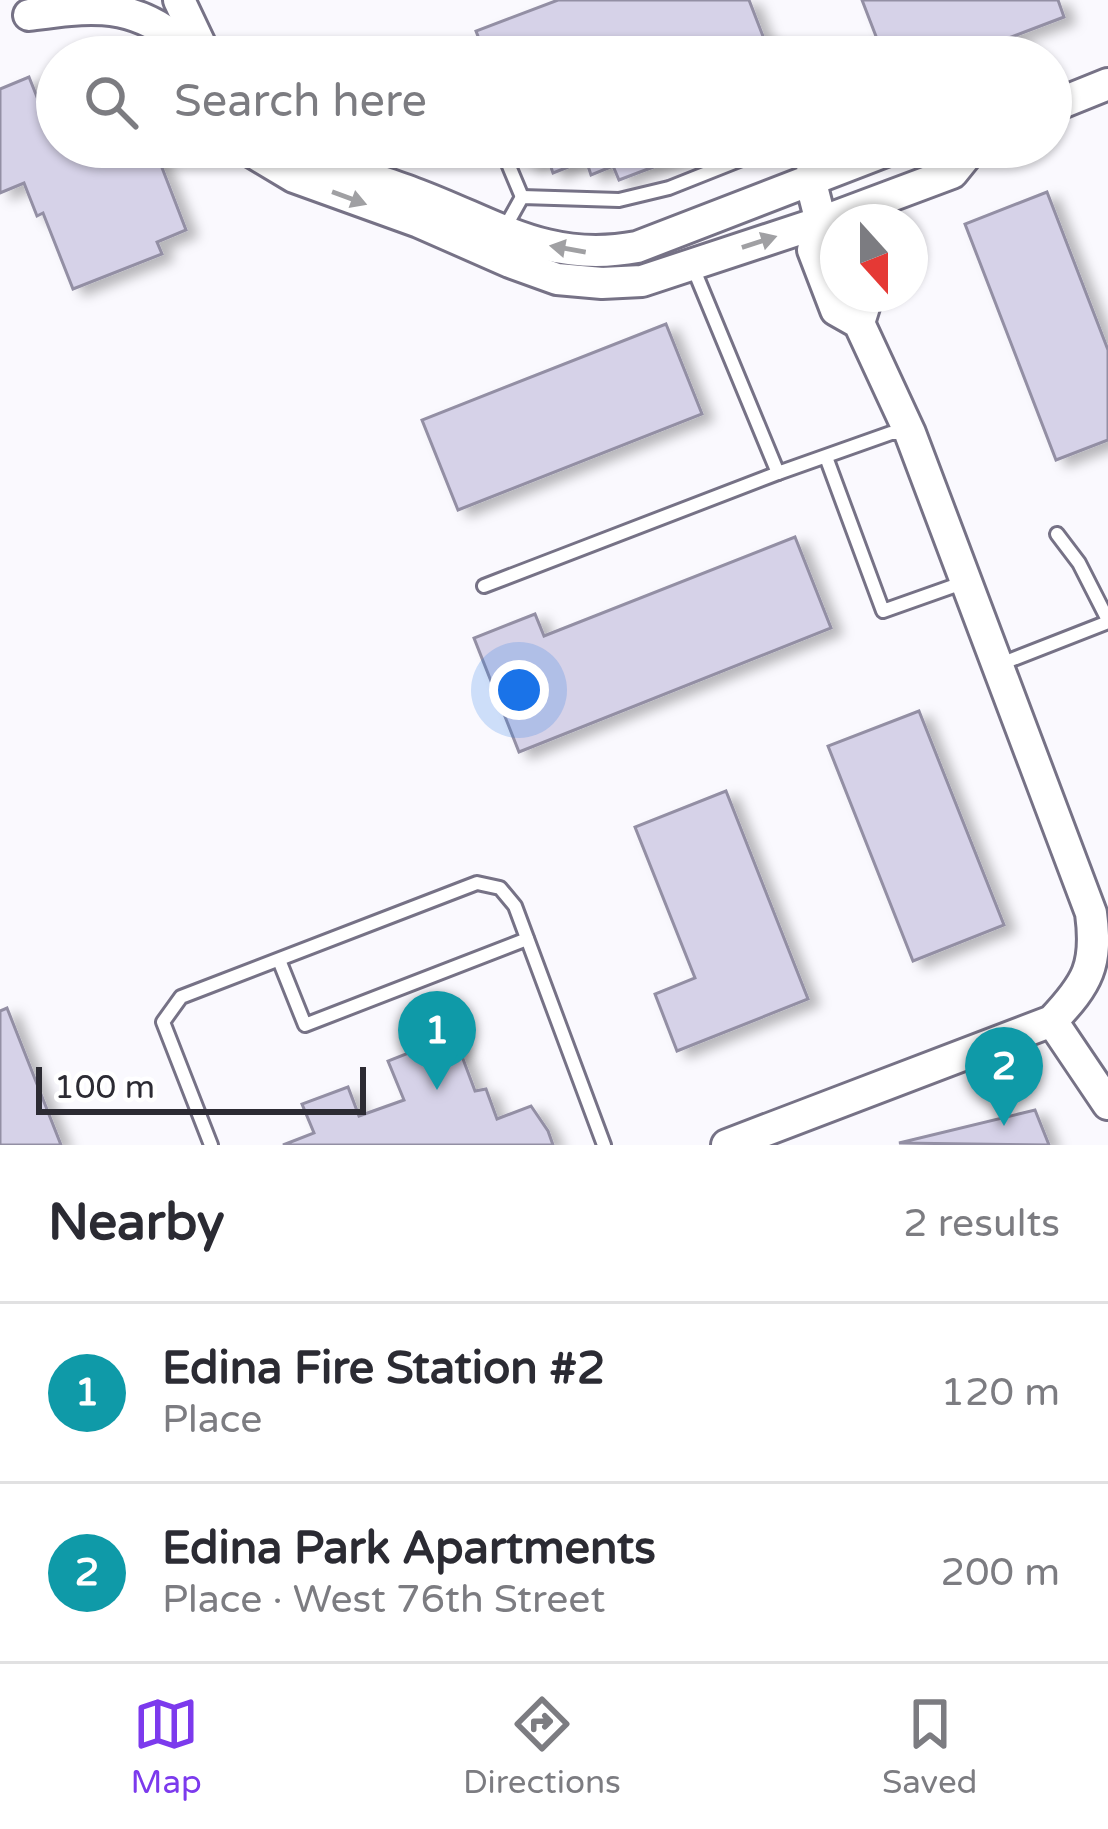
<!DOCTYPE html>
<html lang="en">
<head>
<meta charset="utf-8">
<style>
	:root { --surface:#fff; --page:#f2f2f3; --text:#2b2b33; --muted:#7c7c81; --line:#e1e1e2; --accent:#7c3aed }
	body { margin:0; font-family:"Varela Round",sans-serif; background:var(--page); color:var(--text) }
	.compass { position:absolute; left:820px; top:204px; width:108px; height:108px; border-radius:50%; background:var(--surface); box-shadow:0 3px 9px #0004; rotate:159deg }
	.scale { position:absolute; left:36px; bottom:30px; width:330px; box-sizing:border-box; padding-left:12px; border:6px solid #2c2b33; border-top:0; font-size:33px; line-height:42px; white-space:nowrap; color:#2c2b33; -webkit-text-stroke:9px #fff; paint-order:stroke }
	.you { position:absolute; left:519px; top:690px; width:42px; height:42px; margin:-30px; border:9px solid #fff; border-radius:50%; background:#1a73e8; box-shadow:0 0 0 18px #1a73e833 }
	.badge { display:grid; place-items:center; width:78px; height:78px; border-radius:50%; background:var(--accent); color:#fff; font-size:39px; font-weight:700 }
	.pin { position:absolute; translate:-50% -99px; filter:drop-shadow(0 3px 6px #0008) }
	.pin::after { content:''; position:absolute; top:63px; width:42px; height:36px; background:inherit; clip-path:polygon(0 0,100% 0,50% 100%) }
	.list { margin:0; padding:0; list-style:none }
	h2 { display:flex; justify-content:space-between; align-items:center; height:156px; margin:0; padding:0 48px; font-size:51px }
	h2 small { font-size:39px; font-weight:400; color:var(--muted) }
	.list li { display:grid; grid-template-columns:78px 1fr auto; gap:36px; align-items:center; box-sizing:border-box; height:180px; padding:0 48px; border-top:3px solid var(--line) }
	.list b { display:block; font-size:45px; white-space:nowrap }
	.list p { margin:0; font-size:39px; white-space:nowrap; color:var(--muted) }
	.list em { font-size:39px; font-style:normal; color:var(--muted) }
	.icon { flex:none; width:66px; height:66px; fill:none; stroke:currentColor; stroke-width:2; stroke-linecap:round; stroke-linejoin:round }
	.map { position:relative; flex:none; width:1108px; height:1145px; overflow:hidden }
	.search { position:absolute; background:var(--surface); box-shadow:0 3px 9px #0004; left:36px; right:36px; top:36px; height:132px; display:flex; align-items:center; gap:30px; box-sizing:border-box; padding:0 42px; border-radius:66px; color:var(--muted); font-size:45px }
	.sheet { height:516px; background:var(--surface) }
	nav { display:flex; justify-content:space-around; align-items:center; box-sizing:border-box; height:168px; border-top:3px solid var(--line); background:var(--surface); font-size:33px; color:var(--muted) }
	nav a { display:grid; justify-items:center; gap:6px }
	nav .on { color:var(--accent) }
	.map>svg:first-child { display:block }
</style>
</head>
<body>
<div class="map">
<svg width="1108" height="1145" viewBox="0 0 1108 1145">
	<defs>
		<filter id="shadow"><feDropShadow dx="11" dy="6" stdDeviation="6" flood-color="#0004"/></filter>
	</defs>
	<rect width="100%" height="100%" fill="#faf9fe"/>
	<g fill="#d6d2e8" stroke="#938fa4" stroke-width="3" filter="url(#shadow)">
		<path d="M558 0H749L771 57H486L476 31Z"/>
		<path d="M862 0H1058L1064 17 959 57H884Z"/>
		<path d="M29 77 47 122 57 118V147H154L186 230 157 242 162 254 73 289 43 213 37 216 24 183 0 193V89Z"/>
		<path d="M520 147H706L619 180 613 166 591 175 586 160 553 173 548 159 528 166Z"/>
		<path d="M1047 192 1108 350V440L1056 460 965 224Z"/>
		<path d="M666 324 702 414 458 510 422 420Z"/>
		<path d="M795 537 831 628 519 752 474 638 535 614 544 636Z"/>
		<path d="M919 711 1004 925 913 961 828 746Z"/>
		<path d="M726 791 808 999 677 1051 655 994 695 978 635 827Z"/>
		<path d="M7 1008 61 1145H0V1011Z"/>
		<path d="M454 1035 475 1091 486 1089 497 1119 531 1106 548 1131 553 1145H283L314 1133 302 1104 348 1087 359 1116 404 1100 388 1061Z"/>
		<path d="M1035 1110 1049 1145 899 1143Z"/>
	</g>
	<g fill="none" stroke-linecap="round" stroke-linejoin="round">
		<defs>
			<g id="service">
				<path d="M501 147 522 197"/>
				<path d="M793 147 809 178"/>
				<path d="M503 231 522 197 619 200 669 188 772 147"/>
				<path d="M692 265 778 473 891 433H909"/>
				<path d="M826 457 883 611 965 582"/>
				<path d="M1057 534 1079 563 1108 620"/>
				<path d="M484 586 778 473"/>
				<path d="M998 665 1108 622"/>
				<path d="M279 960 305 1025 527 939"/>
				<path d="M211 1145 163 1022 181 997 477 883 500 888 515 906 604 1145"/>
			</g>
			<g id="tertiary">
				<path d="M179 0 206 57"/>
				<path d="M29 15C81 8 122 1 167 32"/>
				<path d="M1051 107 1108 84"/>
				<path d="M244 147 294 177 419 222 510 262 557 279 602 283 642 281 821 222 952 173 973 147"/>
				<path d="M290 147C329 167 373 178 413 193 495 223 546 264 637 247L896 147"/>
				<path d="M859 323 868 294"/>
				<path d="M1052 1021 1108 1104"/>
				<path d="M727 1145 1052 1021C1088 983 1098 965 1091 913L910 433 859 323 836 310 813 250 821 222 810 179"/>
			</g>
		</defs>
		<use href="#service" stroke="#767286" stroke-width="18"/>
		<use href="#tertiary" stroke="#767286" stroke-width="36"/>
		<use href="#service" stroke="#fff" stroke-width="12"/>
		<use href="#tertiary" stroke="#fff" stroke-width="30"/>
	</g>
	<defs><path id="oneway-solid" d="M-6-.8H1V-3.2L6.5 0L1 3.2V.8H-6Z" transform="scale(3)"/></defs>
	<g fill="#a0a0a3">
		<use href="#oneway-solid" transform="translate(349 198) rotate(20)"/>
		<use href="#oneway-solid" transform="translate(759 242) rotate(-18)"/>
		<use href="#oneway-solid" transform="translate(568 249) rotate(-170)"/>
	</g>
</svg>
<svg class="compass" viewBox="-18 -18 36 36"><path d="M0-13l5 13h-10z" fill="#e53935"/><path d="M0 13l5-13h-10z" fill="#7c7c81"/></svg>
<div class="scale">100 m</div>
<div class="you"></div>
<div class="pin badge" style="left:437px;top:1090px;background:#0f9aa8">1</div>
<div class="pin badge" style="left:1004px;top:1126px;background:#0f9aa8">2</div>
<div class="search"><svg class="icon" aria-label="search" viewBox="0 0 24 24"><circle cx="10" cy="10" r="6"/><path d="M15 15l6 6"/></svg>Search here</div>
</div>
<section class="sheet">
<h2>Nearby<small>2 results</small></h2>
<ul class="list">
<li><span class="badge" style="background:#0f9aa8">1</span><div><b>Edina Fire Station #2</b><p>Place</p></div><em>120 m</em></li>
<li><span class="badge" style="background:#0f9aa8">2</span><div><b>Edina Park Apartments</b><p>Place · West 76th Street</p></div><em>200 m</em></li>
</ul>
</section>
<nav>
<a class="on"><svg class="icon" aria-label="map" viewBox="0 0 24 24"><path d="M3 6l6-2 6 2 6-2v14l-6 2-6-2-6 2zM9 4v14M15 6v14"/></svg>Map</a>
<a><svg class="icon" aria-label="directions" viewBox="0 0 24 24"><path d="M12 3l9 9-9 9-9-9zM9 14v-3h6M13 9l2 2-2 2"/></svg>Directions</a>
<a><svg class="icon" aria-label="saved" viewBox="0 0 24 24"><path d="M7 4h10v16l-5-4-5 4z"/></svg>Saved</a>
</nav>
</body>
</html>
